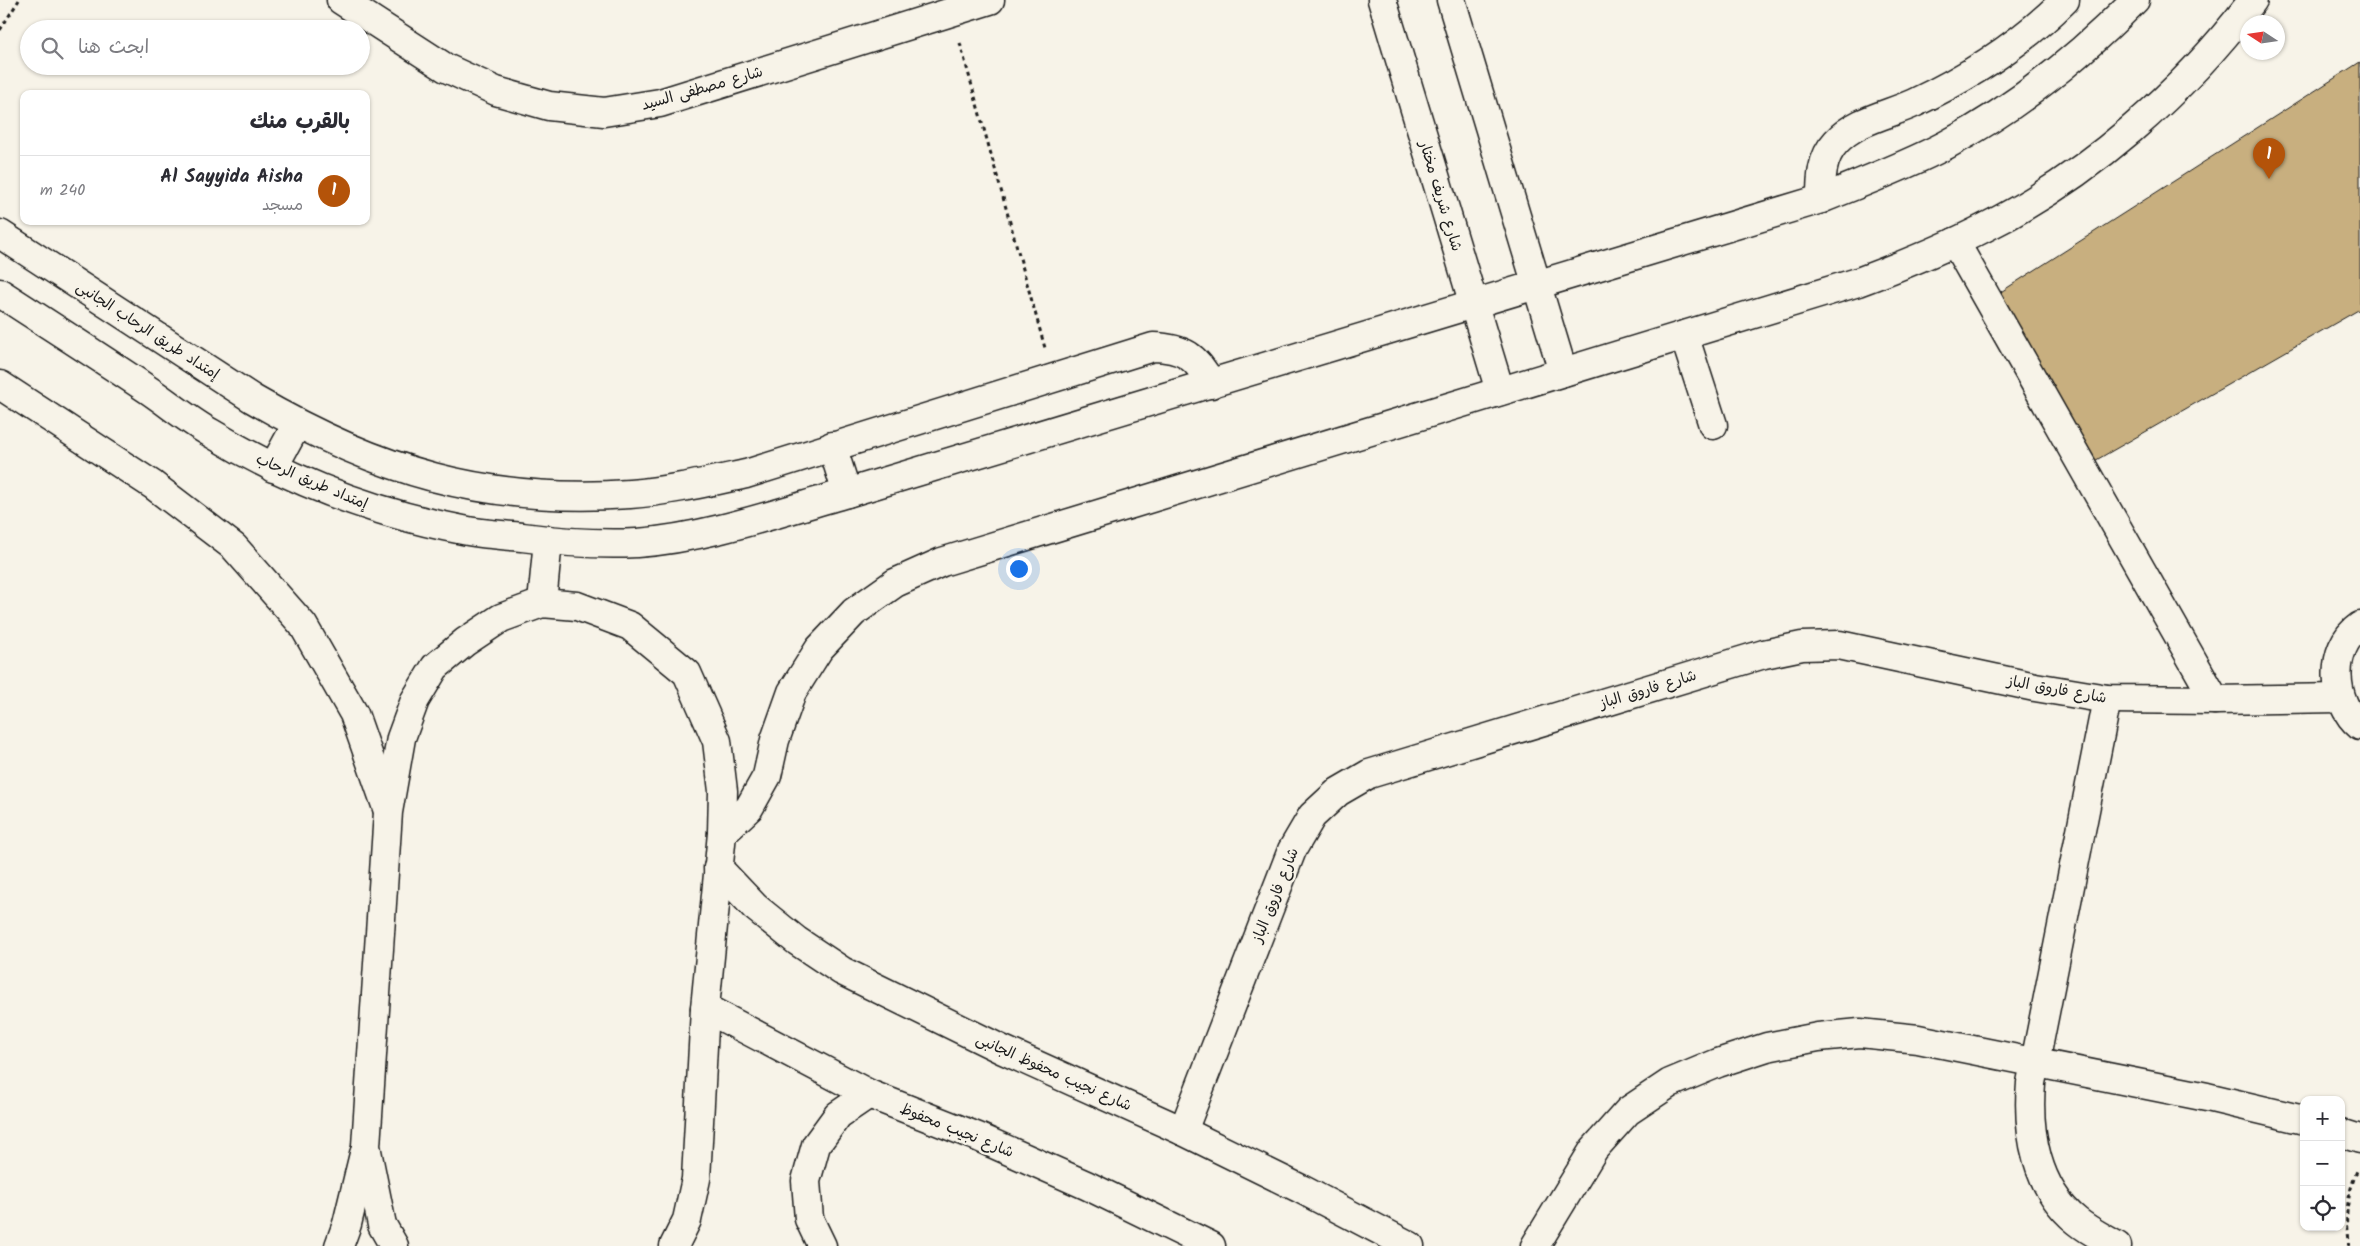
<!DOCTYPE html>
<html lang="ar">
<head>
<meta charset="utf-8">
<style>
	:root { --surface:#fff; --page:#f2f2f3; --text:#2b2b33; --muted:#7c7c81; --line:#e1e1e2; --accent:#b45309 }
	body { margin:0; font-family:Kalam,"Playpen Sans Arabic",sans-serif; background:var(--page); color:var(--text); direction:rtl }
	.controls { position:absolute; right:15px; bottom:15px; display:grid; overflow:hidden; border-radius:10px; box-shadow:0 1px 4px #0004 }
	.controls button { width:45px; height:45px; display:grid; place-items:center; padding:0; border:0; border-bottom:1px solid var(--line); background:var(--surface); color:var(--text); font:25px sans-serif }
	.compass { position:absolute; left:2240px; top:15px; width:45px; height:45px; border-radius:50%; background:var(--surface); box-shadow:0 1px 4px #0004; rotate:282deg }
	.you { position:absolute; left:1018px; top:568px; width:18px; height:18px; margin:-12px; border:4px solid #fff; border-radius:50%; background:#1a73e8; box-shadow:0 0 0 8px #1a73e833 }
	.badge { display:grid; place-items:center; width:32px; height:32px; border-radius:50%; background:var(--accent); color:#fff; font-size:16px; font-weight:700 }
	.pin { position:absolute; translate:-50% -41px; filter:drop-shadow(0 1px 2px #0008) }
	.pin::after { content:''; position:absolute; top:26px; width:18px; height:15px; background:inherit; clip-path:polygon(0 0,100% 0,50% 100%) }
	.list { margin:0; padding:0; list-style:none }
	h2 { display:flex; justify-content:space-between; align-items:center; height:65px; margin:0; padding:0 20px; font-size:21px }
	h2 small { font-size:16px; font-weight:400; color:var(--muted) }
	.list li { display:grid; grid-template-columns:32px 1fr auto; gap:15px; align-items:center; box-sizing:border-box; height:70px; padding:0 20px; border-top:1px solid var(--line) }
	.list b { display:block; font-size:19px; white-space:nowrap }
	.list p { margin:0; font-size:16px; white-space:nowrap; color:var(--muted) }
	.list em { font-size:16px; font-style:normal; color:var(--muted) }
	.icon { flex:none; width:28px; height:28px; fill:none; stroke:currentColor; stroke-width:2; stroke-linecap:round; stroke-linejoin:round }
	.map { position:relative; flex:none; width:2360px; height:1246px; overflow:hidden; direction:ltr }
	.search { position:absolute; background:var(--surface); box-shadow:0 1px 4px #0004; left:20px; top:20px; width:350px; height:55px; display:flex; align-items:center; gap:12px; box-sizing:border-box; padding:0 18px; border-radius:28px; color:var(--muted); font-size:19px }
	.panel { position:absolute; background:var(--surface); box-shadow:0 1px 4px #0004; left:20px; top:90px; width:350px; height:135px; border-radius:10px; direction:rtl }
	.map>svg:first-child { display:block }
</style>
</head>
<body>
<div class="map">
<svg width="2360" height="1246" viewBox="0 0 2360 1246">
	<rect width="100%" height="100%" fill="#f7f3e8"/>
	<filter id="ink" filterUnits="userSpaceOnUse"><feTurbulence type="fractalNoise" baseFrequency=".02" numOctaves="2"/><feDisplacementMap in="SourceGraphic" scale="10" xChannelSelector="R" yChannelSelector="G"/><feConvolveMatrix kernelMatrix="1 2 1 2 8 2 1 2 1" color-interpolation-filters="sRGB"/></filter>
	<g filter="url(#ink)">
		<path fill="#c8af7f" stroke="#1c1c1c" d="M2360 62V309L2091 463 1996 295Z"/>
		<g fill="none" stroke-linecap="round" stroke-linejoin="round">
			<defs>
				<g id="minor">
					<path d="M341 0 446 68 496 91 549 106 604 112 660 103 990 0"/>
					<path d="M1382 0 1500 391"/>
					<path d="M1451 0 1563 372"/>
					<path d="M1821 199C1821 179 1821 158 1836 142 1856 120 1888 115 1914 103 1969 77 2022 43 2065 0"/>
					<path d="M0 234 253 399C377 471 486 504 630 494 669 491 708 482 746 474L1153 347C1184 348 1196 356 1211 384"/>
					<path d="M1955 242 2215 700"/>
					<path d="M0 293C49 325 98 356 147 389 168 403 188 420 211 433 288 480 374 513 463 530 482 534 503 535 522 537 560 542 599 545 637 543 707 538 780 512 847 493L1821 199C1863 182 1906 166 1946 145 2016 108 2080 56 2135 0"/>
					<path d="M1684 335 1713 425"/>
					<path d="M0 385 153 485 234 547 303 625 354 714 387 808"/>
					<path d="M832 446 847 493"/>
					<path d="M273 468 297 424"/>
					<path d="M542 603 548 540"/>
					<path d="M2360 626C2328 648 2332 703 2360 726"/>
					<path d="M2107 699 2031 1083C2027 1132 2036 1188 2077 1221 2089 1231 2104 1238 2117 1246"/>
					<path d="M722 833 749 808 767 776 775 740 792 692 819 649 854 612 895 583 942 562 1858 282C1901 266 1943 249 1984 228 2087 177 2184 92 2253 0"/>
					<path d="M718 868 755 907 797 941 842 971 1001 1049 1183 1131 1301 1189 1410 1246"/>
					<path d="M705 1008 869 1094 978 1137 1086 1185 1211 1246"/>
					<path d="M1183 1131 1292 850 1312 816 1338 792 1369 774 1764 654 1802 646 1839 645 2035 687 2107 699 2215 700 2340 698"/>
					<path d="M2341 1133 2360 1139"/>
					<path d="M339 1246 347 1224 364 1154"/>
					<path d="M394 1246 382 1225 366 1146 388 812 401 738 415 700 435 667 465 642 501 618 542 603 577 606 630 626 687 673 717 741 723 791 722 833 705 1008 696 1179 687 1220 674 1246"/>
					<path d="M822 1246 809 1219 806 1181 816 1145 838 1115 869 1094"/>
					<path d="M1535 1246 1594 1149 1628 1111 1670 1083 1718 1063 1767 1047 1818 1037 1860 1033 1918 1039 2207 1097 2304 1120"/>
				</g>
			</defs>
			<use href="#minor" stroke="#1c1c1c" stroke-width="31"/>
			<g stroke="#1c1c1c" stroke-width="3" stroke-dasharray="4 4" stroke-linecap="butt">
				<path d="M0 30 19 0"/>
				<path d="M960 43 1045 348"/>
				<path d="M2349 1246C2344 1221 2347 1194 2357 1171"/>
			</g>
			<use href="#minor" stroke="#f7f3e8" stroke-width="28"/>
		</g>
	</g>
	<g text-anchor="middle" stroke-width="4.5" stroke-linejoin="round" paint-order="stroke">
		<g font-size="15" fill="#1c1c1c" stroke="#f7f3e8">
			<text transform="translate(702 88) rotate(-16)" y="5">شارع مصطفى السيد</text>
			<text transform="translate(1441 196) rotate(73)" y="5">شارع شريف مختار</text>
			<text transform="translate(148 330) rotate(33)" y="5">إمتداد طريق الرحاب الجانبى</text>
			<text transform="translate(312 481) rotate(23)" y="5">إمتداد طريق الرحاب</text>
			<text transform="translate(1648 689) rotate(-17)" y="5">شارع فاروق الباز</text>
			<text transform="translate(2057 689) rotate(10)" y="5">شارع فاروق الباز</text>
			<text transform="translate(1275 895) rotate(-68)" y="5">شارع فاروق الباز</text>
			<text transform="translate(1054 1072) rotate(24)" y="5">شارع نجيب محفوظ الجانبى</text>
			<text transform="translate(957 1130) rotate(22)" y="5">شارع نجيب محفوظ</text>
		</g>
	</g>
</svg>
<div class="controls">
<button>+</button>
<button>−</button>
<button><svg class="icon" aria-label="locate" viewBox="0 0 24 24"><circle cx="12" cy="12" r="6"/><path d="M12 2v4M12 18v4M2 12h4M18 12h4"/></svg></button>
</div>
<svg class="compass" viewBox="-18 -18 36 36"><path d="M0-13l5 13h-10z" fill="#e53935"/><path d="M0 13l5-13h-10z" fill="#7c7c81"/></svg>
<div class="you"></div>
<div class="pin badge" style="left:2269px;top:179px">1</div>
<div class="search"><svg class="icon" aria-label="search" viewBox="0 0 24 24"><circle cx="10" cy="10" r="6"/><path d="M15 15l6 6"/></svg>ابحث هنا</div>
<section class="panel">
<h2>بالقرب منك<small></small></h2>
<ul class="list">
<li><span class="badge">1</span><div><b>Al Sayyida Aisha</b><p>مسجد</p></div><em>240 m</em></li>
</ul>
</section>
</div>
</body>
</html>
